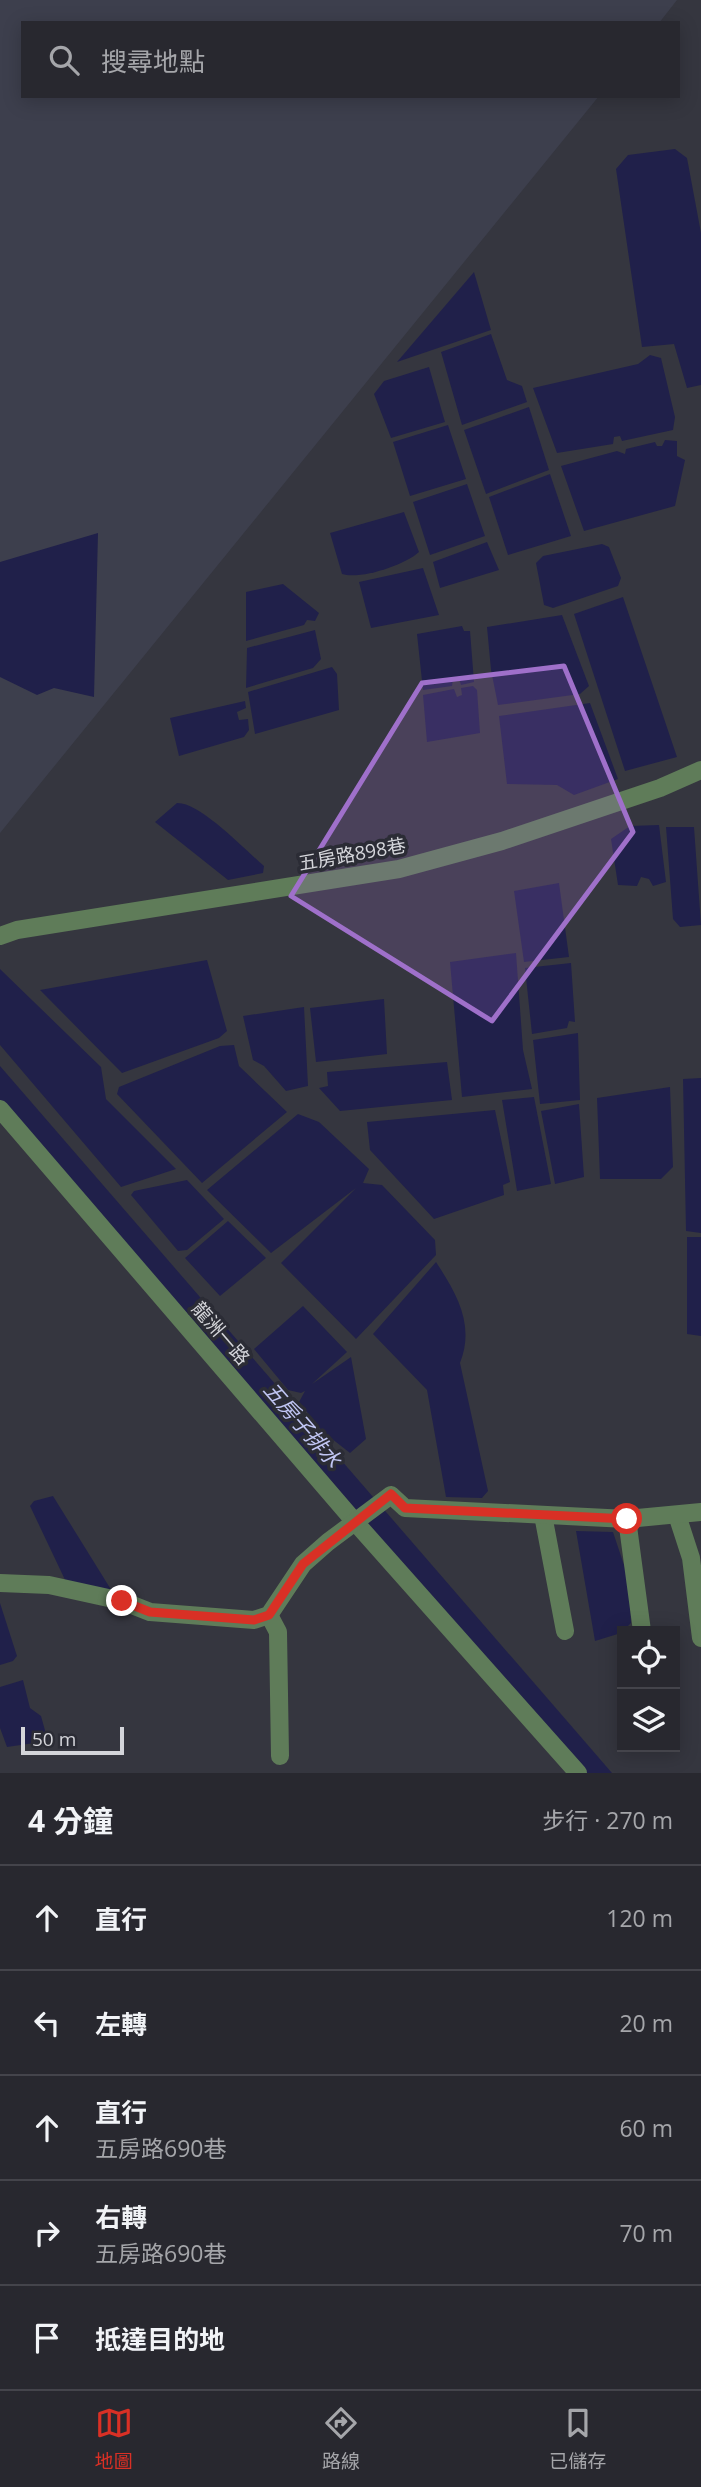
<!DOCTYPE html>
<html lang="zh-TW">
<head>
<meta charset="utf-8">
<style>
	:root { --surface:#28282f; --page:#303037; --text:#f1f3f6; --muted:#a5a6aa; --line:#44444b; --accent:#d93025 }
	body { margin:0; font-family:"Open Sans","Noto Sans TC",sans-serif; background:var(--page); color:var(--text) }
	.controls { position:absolute; right:21px; bottom:21px; display:grid; overflow:hidden; border-radius:0px; box-shadow:0 4px 18px #0003 }
	.controls button { width:63px; height:63px; display:grid; place-items:center; padding:0; border:0; border-bottom:2px solid var(--line); background:var(--surface); color:var(--text); font:35px sans-serif }
	.scale { position:absolute; left:21px; bottom:18px; width:103px; box-sizing:border-box; padding-left:7px; border:4px solid #d4d5da; border-top:0; font-size:19px; line-height:24px; white-space:nowrap; color:#d4d5da; -webkit-text-stroke:5px #2b2c35; paint-order:stroke }
	.stop { position:absolute; width:21px; height:21px; margin:-16px; border:5px solid #d93025; border-radius:50%; background:#fff }
	.stop.end { background:#d93025; border-color:#fff; box-shadow:0 2px 7px #0008 }
	.list { margin:0; padding:0; list-style:none }
	h2 { display:flex; justify-content:space-between; align-items:center; height:91px; margin:0; padding:0 28px; font-size:30px }
	h2 small { font-size:23px; font-weight:400; color:var(--muted) }
	.list li { display:grid; grid-template-columns:46px 1fr auto; gap:21px; align-items:center; box-sizing:border-box; height:105px; padding:0 28px; border-top:2px solid var(--line) }
	.list b { display:block; font-size:26px; white-space:nowrap }
	.list p { margin:0; font-size:23px; white-space:nowrap; color:var(--muted) }
	.list em { font-size:23px; font-style:normal; color:var(--muted) }
	.icon { flex:none; width:38px; height:38px; fill:none; stroke:currentColor; stroke-width:2; stroke-linecap:round; stroke-linejoin:round }
	.map { position:relative; flex:none; width:701px; height:1773px; overflow:hidden }
	.search { position:absolute; background:var(--surface); box-shadow:0 4px 18px #0003; left:21px; right:21px; top:21px; height:77px; display:flex; align-items:center; gap:18px; box-sizing:border-box; padding:0 24px; border-radius:0px; color:var(--muted); font-size:26px }
	.sheet { height:616px; background:var(--surface) }
	nav { display:flex; justify-content:space-around; align-items:center; box-sizing:border-box; height:98px; border-top:2px solid var(--line); background:var(--surface); font-size:19px; color:var(--muted) }
	nav a { display:grid; justify-items:center; gap:4px }
	nav .on { color:var(--accent) }
	.map>svg:first-child { display:block }
</style>
</head>
<body>
<div class="map">
<svg width="701" height="1773" viewBox="0 0 701 1773">
	<rect width="100%" height="100%" fill="#35363f"/>
	<path fill="#3d3f4d" d="M0 0H677L659 23H23V96H599L0 833Z"/>
	<g fill="#20204a">
		<path d="M675 149 687 158 701 233V385L687 388 674 344 642 347 616 169 628 155Z"/>
		<path d="M474 272 491 330 397 362Z"/>
		<path d="M491 334 507 380 522 386 527 402 462 425 441 352Z"/>
		<path d="M650 355 661 358 675 417 673 430 622 441 620 436 614 437 613 444 557 453 533 388 638 364Z"/>
		<path d="M429 367 445 422 391 438 374 394 384 381Z"/>
		<path d="M529 407 549 470 486 494 464 430Z"/>
		<path d="M448 425 466 479 410 496 393 442Z"/>
		<path d="M665 440 677 441V456L685 460 675 506 584 531 561 466 617 451 625 454 626 449 655 442 657 446H662Z"/>
		<path d="M550 474 571 536 508 555 489 497Z"/>
		<path d="M467 484 485 536 430 555 413 502Z"/>
		<path d="M404 512 419 552C405 565 360 580 342 574L330 533Z"/>
		<path d="M98 533 94 697 54 688 37 695 0 677V562Z"/>
		<path d="M487 542 499 570 440 588 433 562Z"/>
		<path d="M602 544 609 547 621 578 618 586 553 608 544 605 536 563 543 556Z"/>
		<path d="M423 568 439 615 371 628 359 582Z"/>
		<path d="M283 584 319 613 315 621 307 620 304 625 246 641V592Z"/>
		<path d="M623 597 677 757 625 771 574 614Z"/>
		<path d="M562 615 589 686 580 694 498 705 491 670 487 627Z"/>
		<path d="M462 626 464 631H470L474 682 461 685 459 678 453 679 452 686 423 690 417 634Z"/>
		<path d="M315 630 321 659 313 668 246 688 247 648Z"/>
		<path d="M332 667 337 674 339 710 255 734 248 692Z"/>
		<path d="M473 686 477 690 480 733 427 742 423 695 454 689 457 697 462 695 461 688Z"/>
		<path d="M245 701 246 708 237 712 239 720 248 719 249 730 244 737 179 756 170 718Z"/>
		<path d="M590 703 618 779 574 795 557 785 507 784 499 716Z"/>
		<path d="M177 803C200 802 245 850 264 866L263 873 228 880 155 822Z"/>
		<path d="M659 825 666 882 653 886 649 879 641 877 637 886 618 885 611 839 630 826Z"/>
		<path d="M666 827H694L701 925 680 927 673 919Z"/>
		<path d="M559 883 569 957 524 962 514 891Z"/>
		<path d="M516 953 523 1050 532 1089 462 1097 450 962Z"/>
		<path d="M207 960 227 1031 219 1038 122 1073 40 990Z"/>
		<path d="M571 963 575 1022 569 1021 567 1028 532 1034 525 968Z"/>
		<path d="M0 969 101 1067 106 1099 176 1169 121 1187 0 1045Z"/>
		<path d="M384 999 387 1054 316 1062 310 1008Z"/>
		<path d="M304 1007 308 1086 286 1091 264 1066 253 1060 243 1016Z"/>
		<path d="M578 1033 580 1100 540 1104 533 1040Z"/>
		<path d="M234 1045 239 1066 287 1112 202 1183 117 1094 119 1087 220 1046Z"/>
		<path d="M447 1062 452 1100 340 1111 319 1088 328 1086 327 1072Z"/>
		<path d="M0 1066 612 1773H576L0 1104Z"/>
		<path d="M701 1078V1233L686 1231 683 1079Z"/>
		<path d="M670 1087 673 1167 661 1179H600L597 1098Z"/>
		<path d="M534 1097 551 1184 517 1191 502 1100Z"/>
		<path d="M579 1104 584 1177 555 1184 541 1111Z"/>
		<path d="M495 1110 510 1182 503 1185 504 1195 434 1219 370 1150 367 1122Z"/>
		<path d="M298 1114 319 1122 369 1169 363 1183 382 1185 435 1240 436 1255 356 1339 281 1263 356 1188 271 1253 207 1190Z"/>
		<path d="M187 1180 224 1219 187 1250 178 1251 131 1195 134 1191Z"/>
		<path d="M228 1221 266 1258 220 1296 185 1258Z"/>
		<path d="M687 1237H701V1336L687 1334Z"/>
		<path d="M436 1262C457 1294 475 1325 460 1363L488 1491 482 1498 446 1497 427 1390 373 1334Z"/>
		<path d="M303 1306 347 1352 312 1384 351 1357 366 1439 350 1453 322 1431 299 1402 305 1391 301 1393 288 1390 254 1349Z"/>
		<path d="M53 1496 115 1596 67 1584 30 1506 34 1501Z"/>
		<path d="M576 1531 613 1532 629 1580 631 1623 621 1633 595 1641Z"/>
		<path d="M0 1603 17 1656 13 1661 0 1665Z"/>
		<path d="M23 1680 30 1708 41 1716 48 1741 7 1747 0 1728V1687Z"/>
	</g>
	<g fill="none" stroke-linecap="round" stroke-linejoin="round">
		<g stroke="#5f7c59" stroke-width="18">
			<path d="M0 936 17 930 399 869 502 841 660 788 701 770"/>
			<path d="M0 1109 355 1522 578 1773"/>
			<path d="M543 1515 565 1631"/>
			<path d="M677 1515 691 1558 701 1638"/>
			<path d="M627 1519 642 1631"/>
			<path d="M0 1583 49 1585 122 1601 150 1612 254 1620 269 1615 303 1564 328 1542 391 1495 405 1508 627 1519 701 1512"/>
			<path d="M269 1615 278 1632 280 1756"/>
		</g>
	</g>
	<g fill="none" stroke-linecap="round" stroke-linejoin="round">
		<path stroke="#d93025" stroke-width="9" d="M122 1601 150 1612 254 1620 269 1615 303 1564 391 1494 405 1508 627 1519"/>
	</g>
	<path fill="#9f70ca" fill-opacity="0.2" stroke="#9f70ca" stroke-width="5" stroke-linejoin="round" d="M564 666 633 832 492 1021 291 896 422 683Z"/>
	<g text-anchor="middle" stroke-width="7" stroke-linejoin="round" paint-order="stroke">
		<g font-size="19" fill="#d4d5da" stroke="#2b2c35">
			<text transform="translate(352 854) rotate(-10)" y="7">五房路898巷</text>
			<text transform="translate(221 1333) rotate(49)" y="7">龍洲一路</text>
		</g>
		<g font-size="21" font-style="italic" fill="#c1c6f4" stroke="#2b2c35">
			<text transform="translate(302 1425) rotate(49)" y="7">五房子排水</text>
		</g>
	</g>
</svg>
<div class="controls">
<button><svg class="icon" aria-label="locate" viewBox="0 0 24 24"><circle cx="12" cy="12" r="6"/><path d="M12 2v4M12 18v4M2 12h4M18 12h4"/></svg></button>
<button><svg class="icon" aria-label="layers" viewBox="0 0 24 24"><path d="M12 4l9 5-9 5-9-5zM3 14l9 5 9-5"/></svg></button>
</div>
<div class="scale">50 m</div>
<div class="stop" style="left:627px;top:1519px"></div>
<div class="stop end" style="left:122px;top:1601px"></div>
<div class="search"><svg class="icon" aria-label="search" viewBox="0 0 24 24"><circle cx="10" cy="10" r="6"/><path d="M15 15l6 6"/></svg>搜尋地點</div>
</div>
<section class="sheet">
<h2>4 分鐘<small>步行 · 270 m</small></h2>
<ul class="list">
<li><svg class="icon" aria-label="ahead" viewBox="0 0 24 24"><path d="M12 20V5M6 11l6-6 6 6"/></svg><div><b>直行</b></div><em>120 m</em></li>
<li><svg class="icon" aria-label="left" viewBox="0 0 24 24"><path d="M17 20v-9H6M10 6l-5 5 5 5"/></svg><div><b>左轉</b></div><em>20 m</em></li>
<li><svg class="icon" aria-label="ahead" viewBox="0 0 24 24"><path d="M12 20V5M6 11l6-6 6 6"/></svg><div><b>直行</b><p>五房路690巷</p></div><em>60 m</em></li>
<li><svg class="icon" aria-label="right" viewBox="0 0 24 24"><path d="M7 20v-9h11M14 6l5 5-5 5"/></svg><div><b>右轉</b><p>五房路690巷</p></div><em>70 m</em></li>
<li><svg class="icon" aria-label="arrive" viewBox="0 0 24 24"><path d="M6 21V4h12l-3 4 3 4H6"/></svg><div><b>抵達目的地</b></div></li>
</ul>
</section>
<nav>
<a class="on"><svg class="icon" aria-label="map" viewBox="0 0 24 24"><path d="M3 6l6-2 6 2 6-2v14l-6 2-6-2-6 2zM9 4v14M15 6v14"/></svg>地圖</a>
<a><svg class="icon" aria-label="directions" viewBox="0 0 24 24"><path d="M12 3l9 9-9 9-9-9zM9 14v-3h6M13 9l2 2-2 2"/></svg>路線</a>
<a><svg class="icon" aria-label="saved" viewBox="0 0 24 24"><path d="M7 4h10v16l-5-4-5 4z"/></svg>已儲存</a>
</nav>
</body>
</html>
